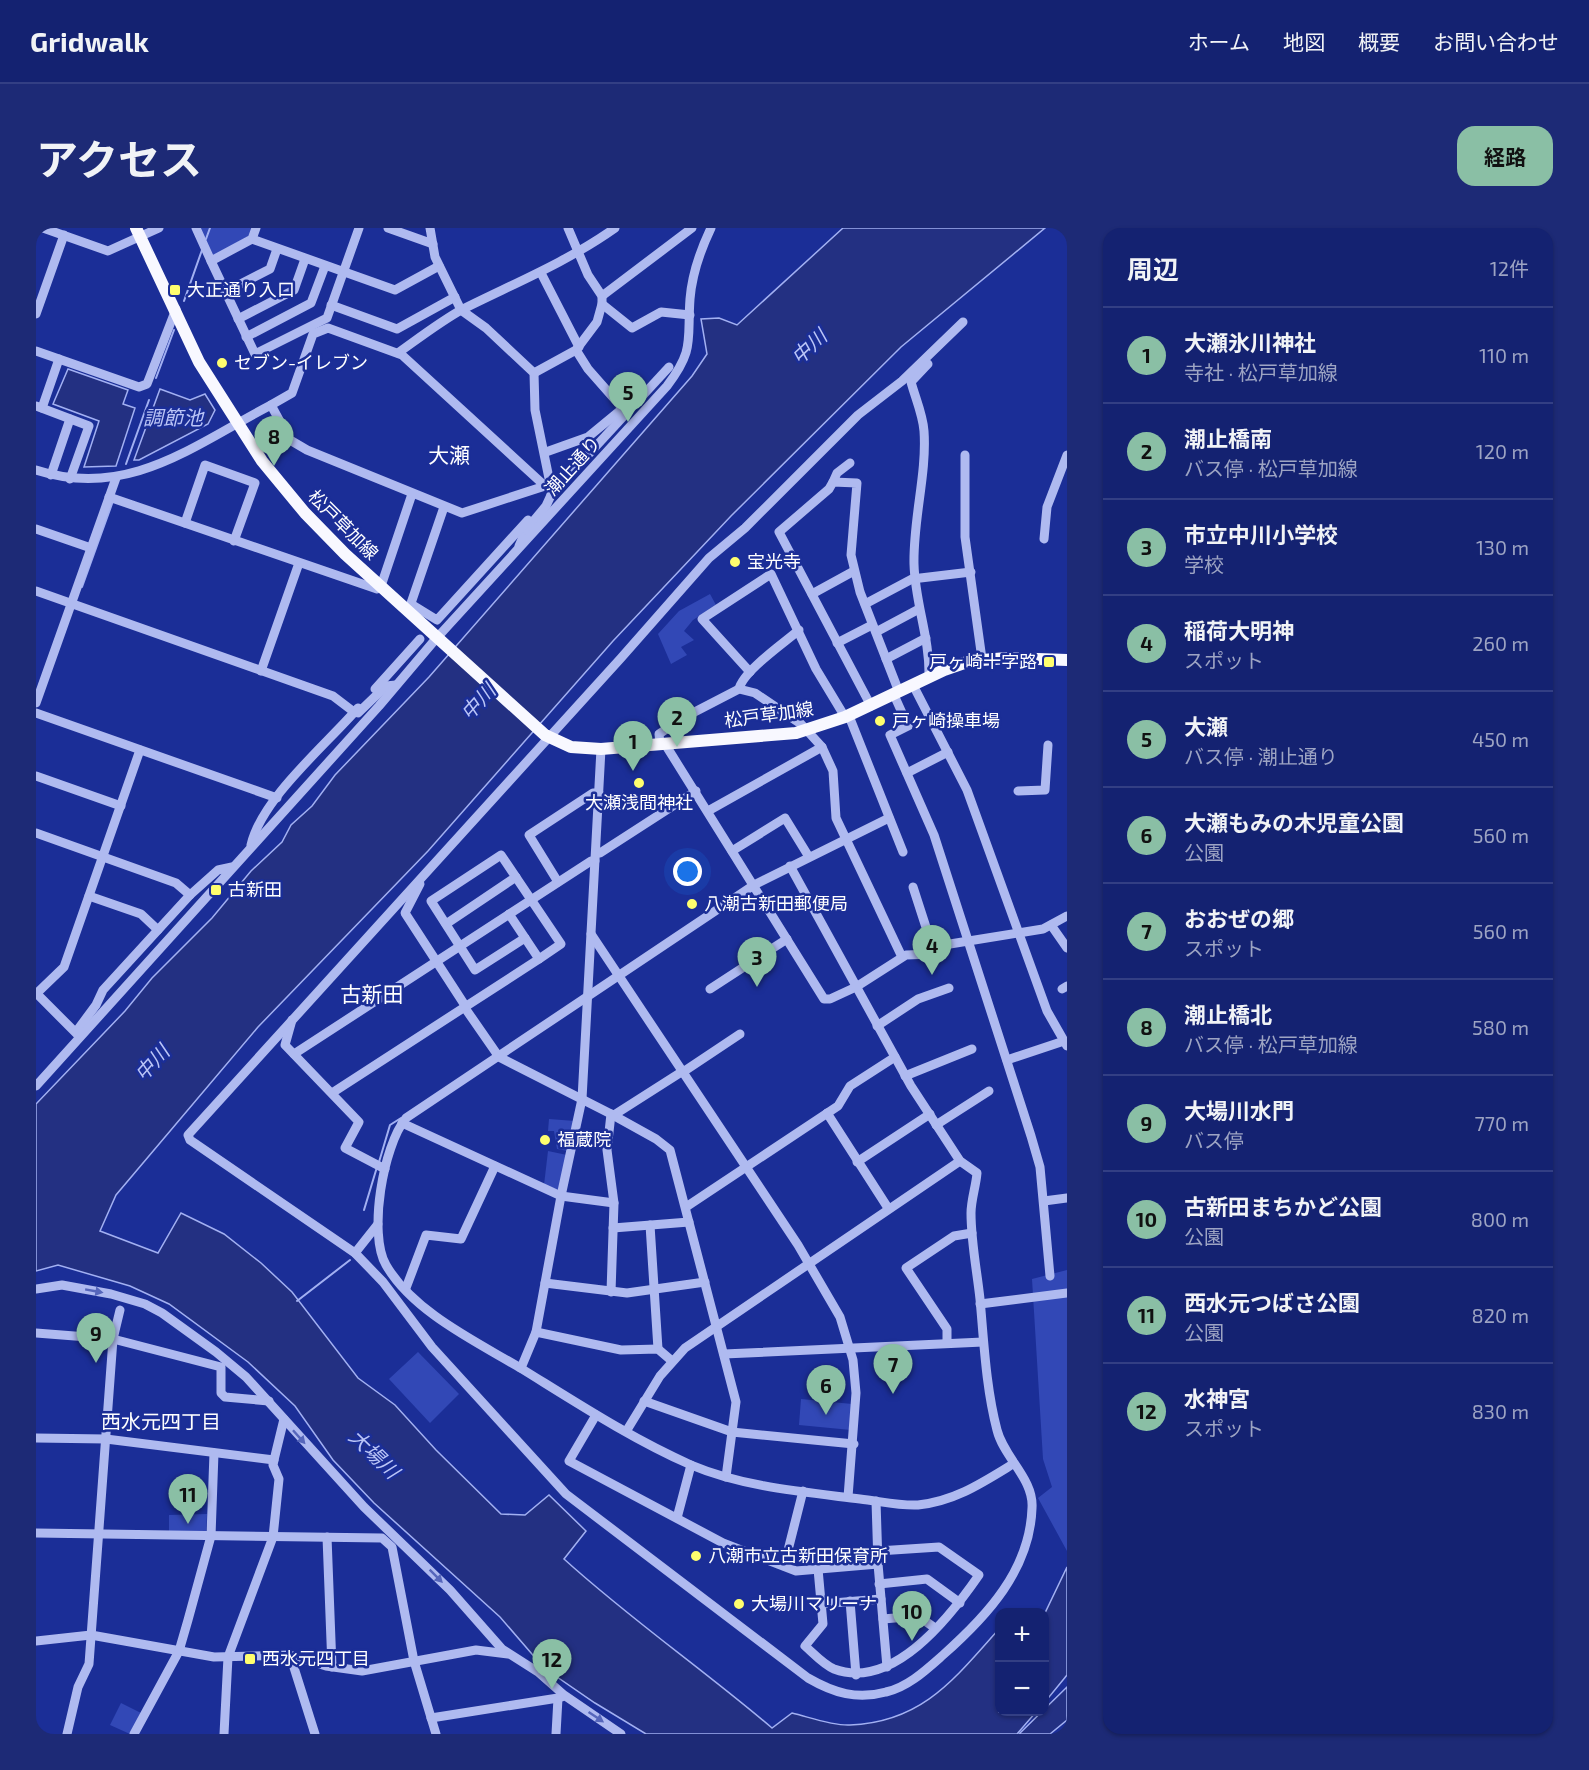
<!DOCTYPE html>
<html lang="ja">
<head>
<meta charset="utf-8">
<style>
	:root { --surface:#142271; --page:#1d2a76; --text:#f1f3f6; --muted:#9da4c3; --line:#333f84; --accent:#8abfa5 }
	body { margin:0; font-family:"Exo 2","Noto Sans JP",sans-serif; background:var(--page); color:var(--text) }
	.controls { position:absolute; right:18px; bottom:18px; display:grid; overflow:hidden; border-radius:12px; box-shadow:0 2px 4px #0004 }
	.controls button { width:54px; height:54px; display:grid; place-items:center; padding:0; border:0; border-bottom:2px solid var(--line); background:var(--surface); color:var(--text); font:30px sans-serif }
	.you { position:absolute; left:652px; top:644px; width:21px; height:21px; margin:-15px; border:4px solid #fff; border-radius:50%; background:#1a73e8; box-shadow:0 0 0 9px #1a73e833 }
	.badge { display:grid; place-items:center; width:39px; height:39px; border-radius:50%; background:var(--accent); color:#111; font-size:20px; font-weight:700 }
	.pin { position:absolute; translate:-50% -50px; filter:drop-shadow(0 2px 3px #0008) }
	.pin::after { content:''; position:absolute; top:32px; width:21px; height:18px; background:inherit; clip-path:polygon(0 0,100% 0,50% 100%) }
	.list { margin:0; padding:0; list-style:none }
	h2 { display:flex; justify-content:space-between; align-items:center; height:78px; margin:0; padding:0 24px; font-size:26px }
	h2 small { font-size:20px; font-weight:400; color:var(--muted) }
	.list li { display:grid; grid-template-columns:39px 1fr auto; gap:18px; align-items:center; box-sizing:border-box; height:96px; padding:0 24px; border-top:2px solid var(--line) }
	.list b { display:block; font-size:22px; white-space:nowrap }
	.list p { margin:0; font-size:20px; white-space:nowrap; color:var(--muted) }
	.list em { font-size:20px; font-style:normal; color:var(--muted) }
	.map { position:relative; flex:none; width:1031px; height:1506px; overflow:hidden; border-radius:18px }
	header { display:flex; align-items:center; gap:36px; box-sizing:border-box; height:84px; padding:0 30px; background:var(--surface); border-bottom:2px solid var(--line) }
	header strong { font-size:28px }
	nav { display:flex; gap:33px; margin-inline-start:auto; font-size:21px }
	.intro { display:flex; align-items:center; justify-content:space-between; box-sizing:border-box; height:144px; padding:0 36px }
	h1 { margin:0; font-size:42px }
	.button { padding:15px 27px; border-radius:18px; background:var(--accent); color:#111; font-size:21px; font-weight:700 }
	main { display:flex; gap:36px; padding:0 36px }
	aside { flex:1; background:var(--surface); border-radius:18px; box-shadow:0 2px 4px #0004 }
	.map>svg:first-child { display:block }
</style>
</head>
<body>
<header>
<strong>Gridwalk</strong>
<nav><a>ホーム</a><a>地図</a><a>概要</a><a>お問い合わせ</a></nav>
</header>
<div class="intro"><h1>アクセス</h1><a class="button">経路</a></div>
<main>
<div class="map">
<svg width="1031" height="1506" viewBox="0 0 1031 1506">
	<rect width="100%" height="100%" fill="#1b2e97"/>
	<g fill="#3248b6">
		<path d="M163 0H216L214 7 178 28 175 27Z"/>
		<path d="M674 366 680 377 657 392 648 403 658 412 645 419 651 427 635 436 622 406 643 383Z"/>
		<path d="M513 891 539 893 532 923 521 921 518 903H512Z"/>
		<path d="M512 923 531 927 523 962 508 957Z"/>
		<path d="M1031 1042V1323L1002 1270 1016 1259 1007 1231 996 1051Z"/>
		<path d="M382 1124 423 1166 394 1195 353 1151Z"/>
		<path d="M765 1171 816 1176 815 1202 763 1197Z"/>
		<path d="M171 1286 170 1306 133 1305V1287Z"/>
		<path d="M85 1475 105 1485 94 1506 74 1497Z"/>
	</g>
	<g fill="#233082" stroke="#a2b0f2" stroke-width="1.5">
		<path d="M807 0H1009L865 119 695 288 577 413 392 623 222 799 80 967 64 1003 122 1025 145 985 188 1006 225 1035 256 1064 322 1150 359 1177 400 1222 465 1286 489 1287 513 1267 550 1303 528 1331C594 1391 668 1442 736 1500L756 1485C773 1489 796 1498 814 1497 887 1494 919 1450 963 1401V1484H1000L981 1506H610L559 1475 508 1440 464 1389 338 1275 297 1232 259 1178 212 1134 133 1076 94 1058 22 1037 0 1043V876L89 783 116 750 176 690 215 643 246 614 255 597 276 578 299 547 393 449 656 148 671 126 665 91 683 90 701 97Z"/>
		<path d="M32 141 92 162 87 176 99 180 80 238 48 239 63 193 17 176Z"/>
		<path d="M124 161 154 172 169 166 179 182 172 196 103 232H98Z"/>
		<path d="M1031 1339V1447L1009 1474V1385Z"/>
		<path d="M1031 1459V1492L1014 1506H983Z"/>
	</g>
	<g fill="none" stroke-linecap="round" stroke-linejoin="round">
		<g stroke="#a2b0f2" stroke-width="2">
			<path d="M170 11 174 0"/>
			<path d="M148 73 166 22"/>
			<path d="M120 150 138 102"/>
			<path d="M90 236 113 172"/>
			<path d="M46 359 77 273"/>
			<path d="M343 934 354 897 365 890"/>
			<path d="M328 982 341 939"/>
			<path d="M261 1073 314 1032"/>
		</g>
		<g stroke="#afbaf0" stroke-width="9">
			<path d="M7 0 72 23 123 0"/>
			<path d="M160 0 175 33"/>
			<path d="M220 0 216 11 175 33 219 126 291 90 323 0"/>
			<path d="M352 0 397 16"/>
			<path d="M394 0 399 29 425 82 450 100 498 145 499 182 516 265 510 278 490 302 483 318"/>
			<path d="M216 11 359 62 403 38"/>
			<path d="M505 45 543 119"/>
			<path d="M189 64 234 41 241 21"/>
			<path d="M566 68 656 0"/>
			<path d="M566 76 596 100 625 84 654 87"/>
			<path d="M295 77 361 101 419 69"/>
			<path d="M0 86 28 7"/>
			<path d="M202 91 258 62 269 31"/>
			<path d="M210 109 275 75 289 38"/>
			<path d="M540 122 552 141 589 183"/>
			<path d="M0 123 103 159 111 156 140 81"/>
			<path d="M362 125C383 110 405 93 427 81 479 55 531 34 579 0"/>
			<path d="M892 136 875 154C879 169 887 187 888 203 891 246 877 291 878 336 879 375 894 410 893 449"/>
			<path d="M498 145 540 122 561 94 566 76V68L552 47 532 0"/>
			<path d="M235 177 256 165 277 106 292 100 366 127 509 258"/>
			<path d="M0 178 53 198 34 251"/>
			<path d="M6 180 23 131"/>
			<path d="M510 224 552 209 586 181"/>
			<path d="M929 227V309L946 431"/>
			<path d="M0 242C92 272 158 217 235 177L254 212 271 222 426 285 509 258 516 261"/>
			<path d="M15 247 34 191"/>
			<path d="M797 254 801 245 814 235"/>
			<path d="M515 267 633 139"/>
			<path d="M73 269 341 361 345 358 376 266"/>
			<path d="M149 295 169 237 219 255 198 313"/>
			<path d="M0 301 55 320"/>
			<path d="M1008 311 1011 279 1031 227"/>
			<path d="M0 363 297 468 318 484 322 485 350 458 360 457"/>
			<path d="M776 366 818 343"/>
			<path d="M375 376 401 392 492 292"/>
			<path d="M829 376 876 351 935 344"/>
			<path d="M373 381 408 279"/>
			<path d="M840 404 883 381"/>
			<path d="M801 415 836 397"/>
			<path d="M850 431 890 410"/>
			<path d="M225 443 263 335"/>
			<path d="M714 444 666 391 735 346 780 441 809 489"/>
			<path d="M877 457 931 562 1011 783 1031 818"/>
			<path d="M339 461 384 411"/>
			<path d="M703 461C707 443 748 415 763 402"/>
			<path d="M858 467 872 498 854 507 898 607 995 908 1004 939 1014 1048"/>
			<path d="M0 475 80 250"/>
			<path d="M835 478 743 304 793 261 797 254 821 255 815 327 824 364 863 464"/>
			<path d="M0 485 241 570"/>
			<path d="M813 488 867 624"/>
			<path d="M624 516 623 506 647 490 703 461 719 465 765 496 786 519 797 543 800 590 866 729"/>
			<path d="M629 516 788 771H794L820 759 870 727 898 726 914 716 1007 701 1031 688"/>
			<path d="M871 545 912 524"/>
			<path d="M0 548 85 578"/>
			<path d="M982 563 1009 562 1012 517"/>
			<path d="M672 583 786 519"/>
			<path d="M853 590 718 657 370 890C347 918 332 1006 350 1037 377 1084 441 1114 486 1141 541 1175 596 1211 655 1237 707 1259 768 1264 824 1271 843 1273 863 1278 882 1277 919 1273 946 1255 977 1236"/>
			<path d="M0 605 140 655 154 667"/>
			<path d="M215 617C226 570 290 517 322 480"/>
			<path d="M696 623 749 590 773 629"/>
			<path d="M560 625H564L660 563"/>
			<path d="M754 638 875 858 924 933 941 945C940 958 935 972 935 985 935 1014 941 1043 944 1071 948 1115 950 1160 961 1202 968 1230 998 1251 996 1280 994 1342 951 1388 907 1427 890 1442 872 1459 850 1464 821 1472 798 1465 772 1450L530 1266 396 1119 347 1054 319 1025 154 912 152 907 585 430 673 330 709 300 822 187 866 153 927 94"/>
			<path d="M522 654 493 607 557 565H563"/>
			<path d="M384 656 369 685 430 779"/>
			<path d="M877 659 898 724"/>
			<path d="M53 668 105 686 122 702"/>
			<path d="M410 696 480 649"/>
			<path d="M1015 697 1031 720"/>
			<path d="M555 706 762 1017 804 1089 817 1132 820 1165 812 1269"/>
			<path d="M489 710 439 742 395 673 465 627 525 716 503 731"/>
			<path d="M674 761 751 711"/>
			<path d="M1026 761 1031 758"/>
			<path d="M0 765 43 808"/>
			<path d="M1 765 28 739 104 522"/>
			<path d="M429 780 463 829 575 886 620 911 634 922 700 1174 690 1249"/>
			<path d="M256 792 249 817 323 894 309 920 349 941"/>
			<path d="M841 798 882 771 913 760"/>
			<path d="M40 804 60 777 67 762 154 667 182 642 196 639"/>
			<path d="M258 826 555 633H559"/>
			<path d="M971 832 1028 813"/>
			<path d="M647 844 704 806"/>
			<path d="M869 848 936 821"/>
			<path d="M0 858 343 478 398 413 631 158C659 121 651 113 654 71 656 46 664 23 675 0"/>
			<path d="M296 865 503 731 473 686"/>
			<path d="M791 885 852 980"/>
			<path d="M575 886 571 922 578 975 575 1064"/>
			<path d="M578 887 647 843"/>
			<path d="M366 895 525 968 578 975"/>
			<path d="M900 897 953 863"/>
			<path d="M821 934 894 886"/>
			<path d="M1008 973 1031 970"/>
			<path d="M650 979 802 878 814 858 859 829"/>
			<path d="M614 997 622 1121"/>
			<path d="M577 1000 653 994"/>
			<path d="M319 1025 342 996"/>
			<path d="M509 1055 591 1065 669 1054"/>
			<path d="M370 1060 390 1007 425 1011 459 938"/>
			<path d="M0 1061 26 1057 75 1066 109 1076 126 1085 180 1124 210 1149 328 1279 414 1362 466 1421 502 1444 528 1467 585 1506"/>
			<path d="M944 1076 1031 1065"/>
			<path d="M500 1104 585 1122 622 1121 636 1133"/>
			<path d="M0 1105 77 1111 185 1139V1165L189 1169 233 1173"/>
			<path d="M911 1115V1101L870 1040 918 1008 936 1005"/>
			<path d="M688 1126 947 1114"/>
			<path d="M485 1140 500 1104 525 968 546 871 565 521"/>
			<path d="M608 1173 696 1204 818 1216"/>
			<path d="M560 1187 533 1233 687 1315 760 1343 842 1336"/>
			<path d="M591 1202 624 1148 649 1120 924 933"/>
			<path d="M0 1210 70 1211 238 1232 248 1191"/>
			<path d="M840 1273 842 1336 851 1439"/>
			<path d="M641 1290 655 1237"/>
			<path d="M0 1305 346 1310 356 1319 378 1433 400 1506"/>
			<path d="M291 1309 296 1439"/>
			<path d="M748 1338 767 1263"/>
			<path d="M782 1341 787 1396 769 1418C778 1426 788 1437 798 1441 857 1463 914 1389 943 1347L903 1319 842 1323"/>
			<path d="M843 1356 891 1351 924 1375"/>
			<path d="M814 1373 820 1447"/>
			<path d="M785 1376 845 1371"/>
			<path d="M847 1391 882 1388 899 1400"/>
			<path d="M0 1413 55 1407 178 1429 254 1427 290 1438 326 1443 440 1422 472 1426"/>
			<path d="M254 1427 279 1506"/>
			<path d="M395 1490 522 1470"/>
			<path d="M31 1506 42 1459 53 1436 77 1111 84 1082"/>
			<path d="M98 1506 143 1423 152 1392 175 1308 178 1225"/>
			<path d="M188 1506 192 1429 237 1309 243 1251 237 1237 238 1232"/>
			<path d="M520 1506 522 1470 526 1469"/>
		</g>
		<path stroke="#f8f8ff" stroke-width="12" d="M100 0 163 134 226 233 269 285 309 326 509 507 535 519 565 521 760 505 809 489 908 442 934 433 971 430 1031 432"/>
	</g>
	<defs><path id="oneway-solid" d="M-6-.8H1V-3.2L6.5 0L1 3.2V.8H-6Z" transform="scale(1.5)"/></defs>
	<g fill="#5666bb">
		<use href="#oneway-solid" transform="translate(58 1063) rotate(10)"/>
		<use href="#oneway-solid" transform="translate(263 1209) rotate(48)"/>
		<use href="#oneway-solid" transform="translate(400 1348) rotate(45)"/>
		<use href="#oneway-solid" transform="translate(560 1489) rotate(34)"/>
	</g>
	<g fill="#fffe6e" stroke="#1b2e97" stroke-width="2">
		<rect x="133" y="56" width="12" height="12" rx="3"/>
		<circle cx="186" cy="135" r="6"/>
		<circle cx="699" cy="334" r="6"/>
		<rect x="1007" y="428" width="12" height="12" rx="3"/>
		<circle cx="844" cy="493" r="6"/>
		<circle cx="603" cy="555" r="6"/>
		<rect x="174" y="656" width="12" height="12" rx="3"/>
		<circle cx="656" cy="676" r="6"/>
		<circle cx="509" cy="912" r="6"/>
		<circle cx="660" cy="1328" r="6"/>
		<circle cx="703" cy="1376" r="6"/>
		<rect x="208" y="1425" width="12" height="12" rx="3"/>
	</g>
	<g text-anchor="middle" stroke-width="5" stroke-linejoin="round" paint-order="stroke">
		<g font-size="18" fill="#fff" stroke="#1b2e97" text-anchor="start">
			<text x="151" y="68">大正通り入口</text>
			<text x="198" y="141">セブン-イレブン</text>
			<text x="711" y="340">宝光寺</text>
			<text x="1001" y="440" text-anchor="end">戸ヶ崎十字路</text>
			<text x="856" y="499">戸ヶ崎操車場</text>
			<text x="603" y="581" text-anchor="middle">大瀬浅間神社</text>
			<text x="192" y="668">古新田</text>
			<text x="668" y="682">八潮古新田郵便局</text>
			<text x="521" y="918">福蔵院</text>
			<text x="672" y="1334">八潮市立古新田保育所</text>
			<text x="715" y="1382">大場川マリーナ</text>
			<text x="226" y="1437">西水元四丁目</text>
		</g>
		<g font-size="18" fill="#fff" stroke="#1b2e97">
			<text transform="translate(537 238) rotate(-48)" y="6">潮止通り</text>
			<text transform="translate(307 297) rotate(45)" y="6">松戸草加線</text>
			<text transform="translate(733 487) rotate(-8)" y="6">松戸草加線</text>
		</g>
		<g font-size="20" font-style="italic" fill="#bbc5f7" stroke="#1b2e97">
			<text transform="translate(773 119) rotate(-43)" y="7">中川</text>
			<text x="137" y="197">調節池</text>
			<text transform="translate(442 474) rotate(-48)" y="7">中川</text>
			<text transform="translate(116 835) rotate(-48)" y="7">中川</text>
			<text transform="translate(338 1226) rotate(44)" y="7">大場川</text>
		</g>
		<g font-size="20" fill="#fff" stroke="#1b2e97">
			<text x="125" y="1201">西水元四丁目</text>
		</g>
		<g font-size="21" fill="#fff" stroke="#1b2e97">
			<text x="413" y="235">大瀬</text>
			<text x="336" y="774">古新田</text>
		</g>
	</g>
</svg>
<div class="controls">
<button>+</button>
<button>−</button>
</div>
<div class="you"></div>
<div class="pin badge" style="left:597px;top:543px">1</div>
<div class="pin badge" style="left:641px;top:519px">2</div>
<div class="pin badge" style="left:721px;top:759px">3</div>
<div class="pin badge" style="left:896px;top:747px">4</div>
<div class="pin badge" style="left:592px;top:194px">5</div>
<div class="pin badge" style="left:790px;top:1187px">6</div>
<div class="pin badge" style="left:857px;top:1166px">7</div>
<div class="pin badge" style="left:238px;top:238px">8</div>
<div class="pin badge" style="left:60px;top:1135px">9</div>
<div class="pin badge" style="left:876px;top:1413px">10</div>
<div class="pin badge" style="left:152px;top:1296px">11</div>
<div class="pin badge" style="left:516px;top:1461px">12</div>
</div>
<aside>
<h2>周辺<small>12件</small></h2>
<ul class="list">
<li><span class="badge">1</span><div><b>大瀬氷川神社</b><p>寺社 · 松戸草加線</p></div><em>110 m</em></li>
<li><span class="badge">2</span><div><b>潮止橋南</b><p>バス停 · 松戸草加線</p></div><em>120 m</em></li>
<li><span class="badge">3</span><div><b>市立中川小学校</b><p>学校</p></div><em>130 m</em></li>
<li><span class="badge">4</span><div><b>稲荷大明神</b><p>スポット</p></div><em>260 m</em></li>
<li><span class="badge">5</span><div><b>大瀬</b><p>バス停 · 潮止通り</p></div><em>450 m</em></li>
<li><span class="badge">6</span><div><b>大瀬もみの木児童公園</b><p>公園</p></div><em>560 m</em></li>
<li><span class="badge">7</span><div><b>おおぜの郷</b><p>スポット</p></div><em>560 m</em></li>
<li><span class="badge">8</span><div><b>潮止橋北</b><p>バス停 · 松戸草加線</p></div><em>580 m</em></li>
<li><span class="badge">9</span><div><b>大場川水門</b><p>バス停</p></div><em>770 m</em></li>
<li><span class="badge">10</span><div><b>古新田まちかど公園</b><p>公園</p></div><em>800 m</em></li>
<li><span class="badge">11</span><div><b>西水元つばさ公園</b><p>公園</p></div><em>820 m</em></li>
<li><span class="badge">12</span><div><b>水神宮</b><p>スポット</p></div><em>830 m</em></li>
</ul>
</aside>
</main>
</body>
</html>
